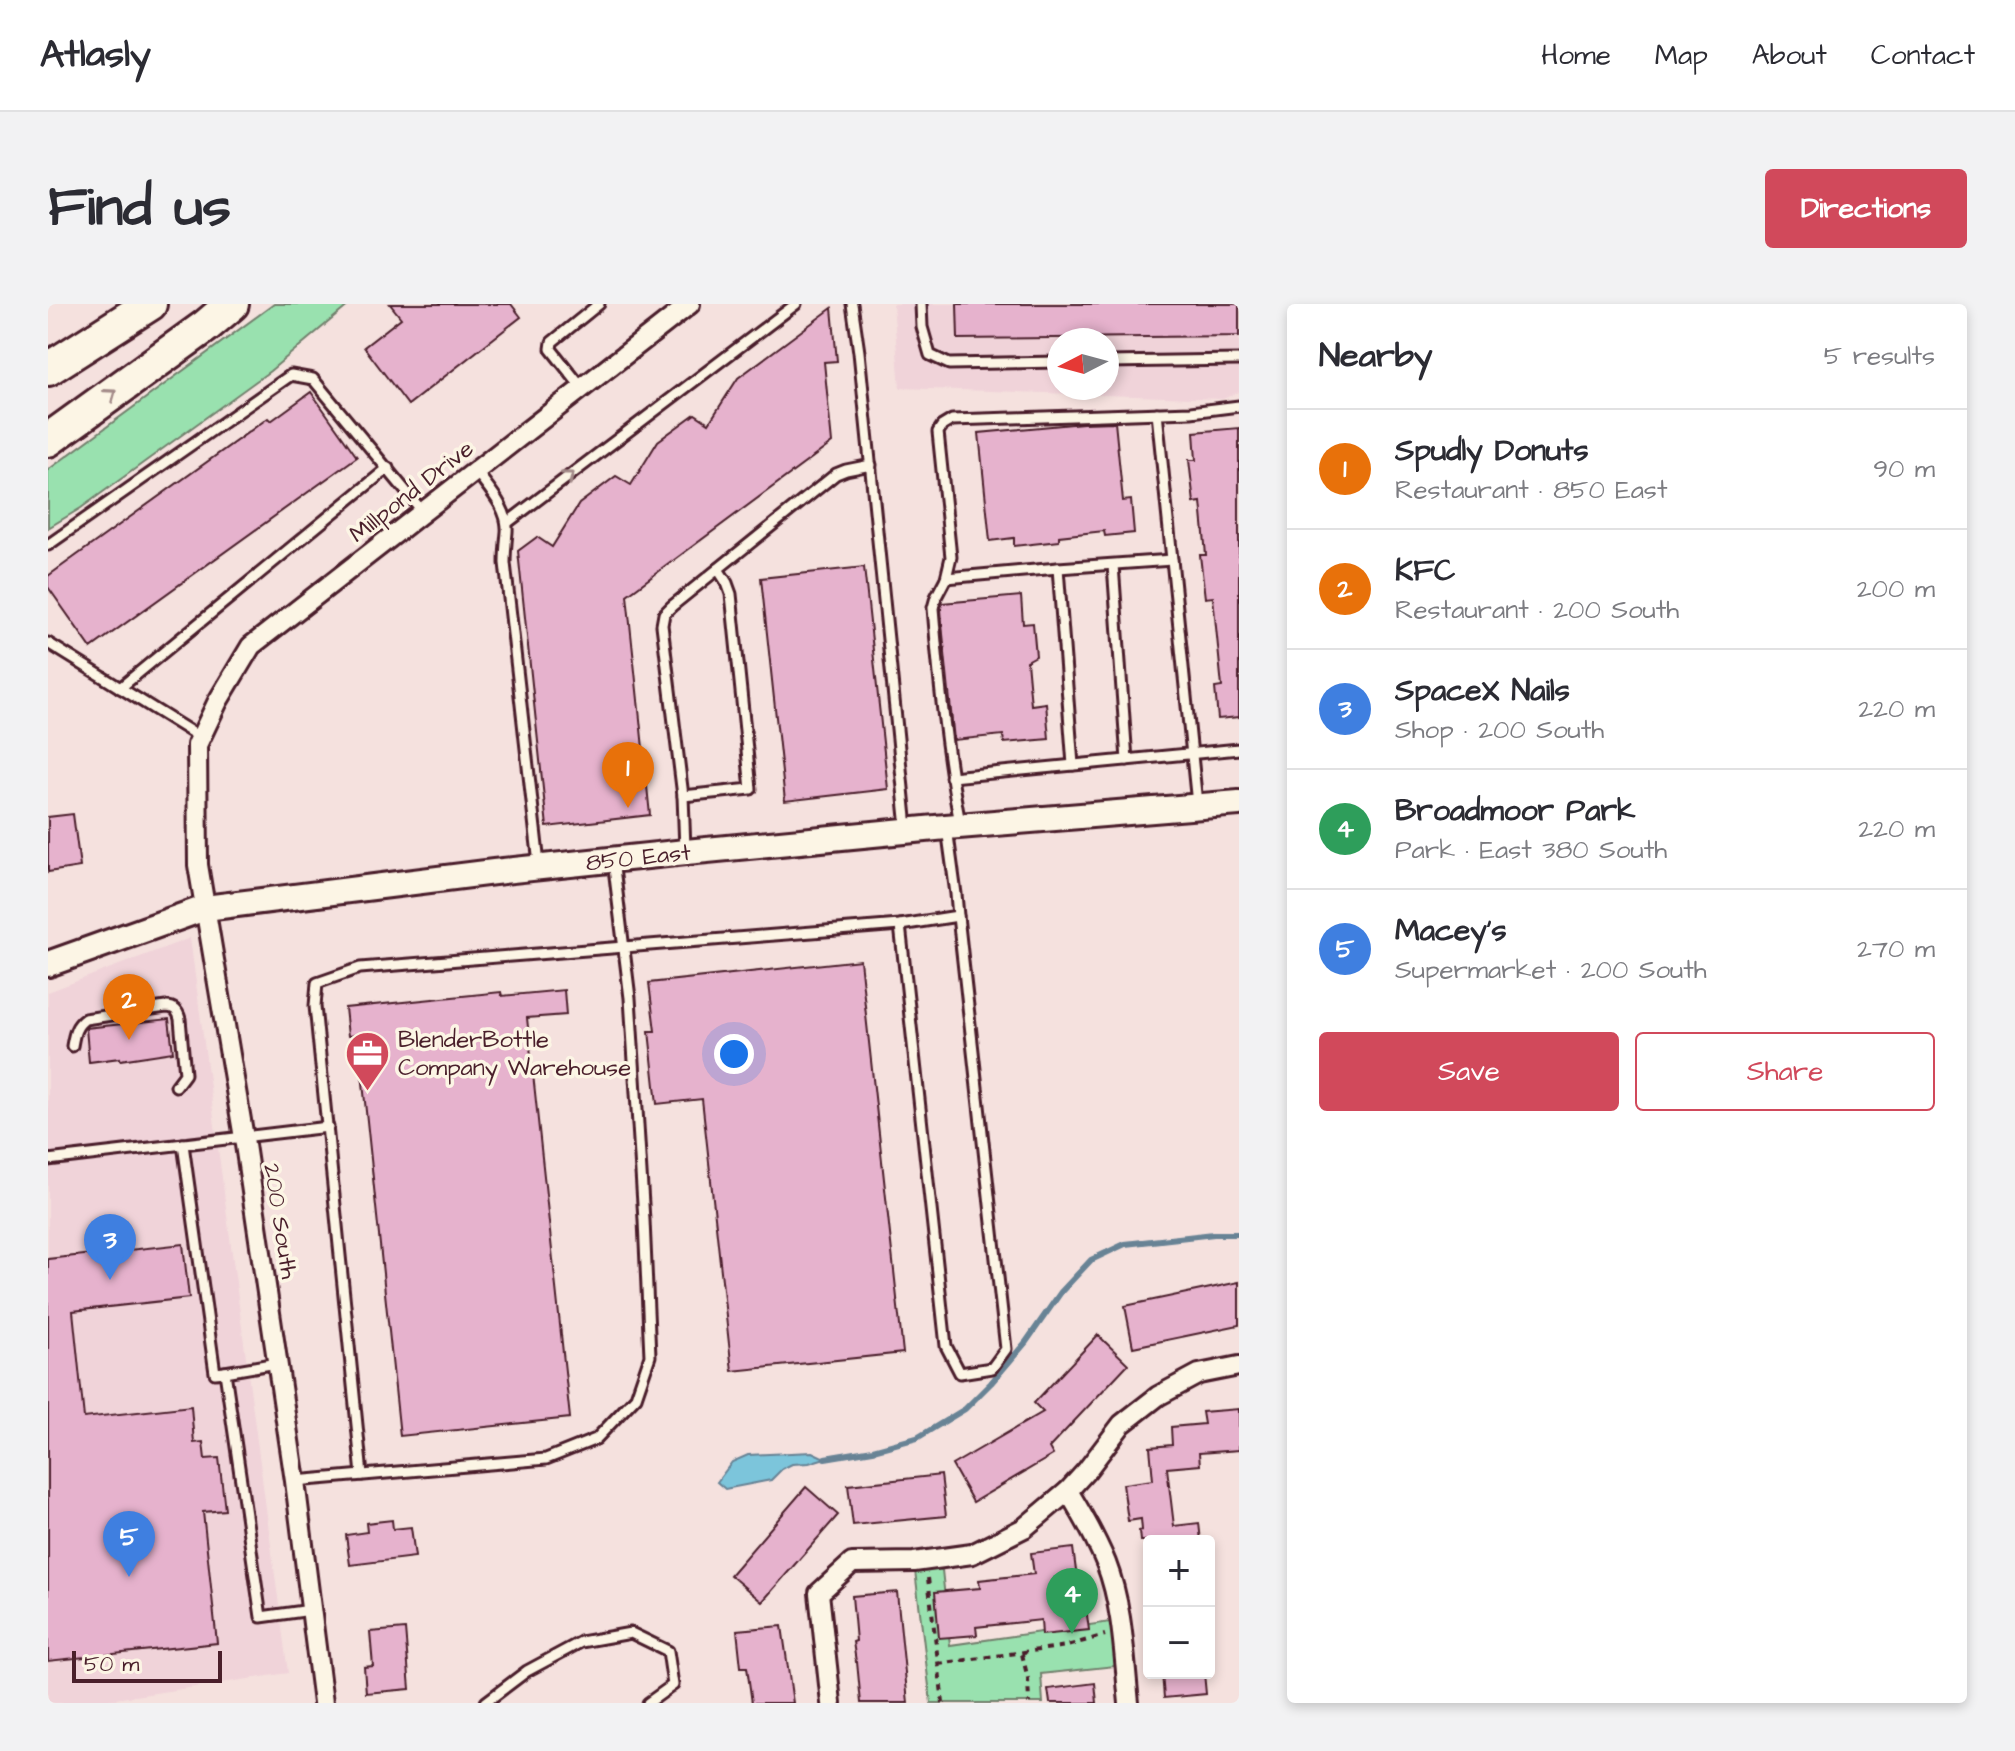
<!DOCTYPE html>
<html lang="en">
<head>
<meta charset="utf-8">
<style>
	:root { --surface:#fff; --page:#f2f2f3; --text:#2b2b33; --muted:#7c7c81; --line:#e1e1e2; --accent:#d1495b }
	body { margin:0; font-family:"Architects Daughter",sans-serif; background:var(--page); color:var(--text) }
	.controls { position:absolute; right:24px; bottom:24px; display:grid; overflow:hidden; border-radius:8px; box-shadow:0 4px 12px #0003 }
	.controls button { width:72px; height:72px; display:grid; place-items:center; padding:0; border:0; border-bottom:2px solid var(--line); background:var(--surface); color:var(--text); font:40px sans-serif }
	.compass { position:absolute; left:999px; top:24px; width:72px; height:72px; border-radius:50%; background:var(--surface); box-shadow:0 4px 12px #0003; rotate:264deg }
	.scale { position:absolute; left:24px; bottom:20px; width:150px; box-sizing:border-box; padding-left:8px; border:4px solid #4a1f2b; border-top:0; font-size:22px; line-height:28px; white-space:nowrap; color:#4a1f2b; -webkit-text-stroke:6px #fcf5e5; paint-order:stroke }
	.you { position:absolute; left:686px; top:750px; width:28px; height:28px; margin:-20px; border:6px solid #fff; border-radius:50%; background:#1a73e8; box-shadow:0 0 0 12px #1a73e833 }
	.badge { display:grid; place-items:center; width:52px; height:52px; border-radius:50%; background:var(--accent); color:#fff; font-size:26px; font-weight:700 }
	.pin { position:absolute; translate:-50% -66px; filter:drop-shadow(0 2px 4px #0008) }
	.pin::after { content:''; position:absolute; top:42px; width:28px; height:24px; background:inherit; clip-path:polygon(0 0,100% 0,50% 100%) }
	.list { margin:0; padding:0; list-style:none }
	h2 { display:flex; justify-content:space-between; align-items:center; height:104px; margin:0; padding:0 32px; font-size:34px }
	h2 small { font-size:26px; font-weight:400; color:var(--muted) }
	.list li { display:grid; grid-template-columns:52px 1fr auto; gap:24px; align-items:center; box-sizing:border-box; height:120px; padding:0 32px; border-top:2px solid var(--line) }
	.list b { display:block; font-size:30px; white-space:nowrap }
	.list p { margin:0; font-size:26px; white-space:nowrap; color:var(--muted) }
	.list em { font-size:26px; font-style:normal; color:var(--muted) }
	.actions { display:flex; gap:16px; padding:24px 32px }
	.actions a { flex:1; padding:18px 0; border:2px solid var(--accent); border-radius:8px; text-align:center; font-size:28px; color:var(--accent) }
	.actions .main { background:var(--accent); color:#fff }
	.map { position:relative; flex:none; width:1191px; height:1399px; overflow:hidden; border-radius:8px }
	header { display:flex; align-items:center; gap:48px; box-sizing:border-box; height:112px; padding:0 40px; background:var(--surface); border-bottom:2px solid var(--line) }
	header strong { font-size:38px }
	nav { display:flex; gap:44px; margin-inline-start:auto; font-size:28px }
	.intro { display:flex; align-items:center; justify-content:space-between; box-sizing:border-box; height:192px; padding:0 48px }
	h1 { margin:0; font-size:56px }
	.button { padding:20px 36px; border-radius:8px; background:var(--accent); color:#fff; font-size:28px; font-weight:700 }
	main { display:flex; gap:48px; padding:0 48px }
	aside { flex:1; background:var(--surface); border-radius:8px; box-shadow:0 4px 12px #0003 }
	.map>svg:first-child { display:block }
</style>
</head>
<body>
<header>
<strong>Atlasly</strong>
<nav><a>Home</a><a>Map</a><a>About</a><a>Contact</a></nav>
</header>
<div class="intro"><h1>Find us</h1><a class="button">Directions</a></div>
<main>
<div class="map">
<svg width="1191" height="1399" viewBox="0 0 1191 1399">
	<rect width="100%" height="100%" fill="#f5e1de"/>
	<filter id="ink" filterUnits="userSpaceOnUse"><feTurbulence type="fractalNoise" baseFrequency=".0125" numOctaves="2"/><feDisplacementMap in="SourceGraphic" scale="16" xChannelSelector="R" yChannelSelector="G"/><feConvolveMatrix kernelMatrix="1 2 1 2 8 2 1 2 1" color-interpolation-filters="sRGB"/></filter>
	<g filter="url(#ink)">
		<g fill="#f0d3d9" fill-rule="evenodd">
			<path d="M845 0H1191V88L1175 95 852 84ZM1011 36H1059V84H1011Z"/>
			<path d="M142 634 240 1369 40 1399H0V688Z"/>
		</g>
		<g fill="#99e1af" stroke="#72806d" stroke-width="2">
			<path d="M226 0H302L222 67 33 204 0 224V166Z"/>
			<path d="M866 1258 894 1266 902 1341 1062 1318 1077 1361 993 1370 995 1399H883Z"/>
		</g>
		<path fill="#7bc5db" stroke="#678395" stroke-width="2" d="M764 1148 777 1154 761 1159 744 1160 734 1165 723 1176 677 1185 669 1178 684 1158 700 1151Z"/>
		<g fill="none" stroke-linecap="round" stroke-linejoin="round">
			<path stroke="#678395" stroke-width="6" d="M777 1154 825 1146 869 1134 917 1105 943 1079 978 1038 1013 988 1043 956 1077 940 1166 930H1191"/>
		</g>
		<g fill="#e6b2cd" stroke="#4a1f2b" stroke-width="2">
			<path d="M342 0H463L473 13 360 101 316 43 353 14Z"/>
			<path d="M909 0H1191V32L910 35Z"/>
			<path d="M784 4 789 57 776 58 784 139 579 291 602 511 499 523 470 247 489 233 504 243 531 200 568 172 583 181 610 137 647 110 661 119 690 74Z"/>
			<path d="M263 88 309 153 43 344 0 283V272L220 114 223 117Z"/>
			<path d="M1067 118 1075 197 1083 196 1086 229 1057 232 1056 227 1011 232V237L966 242V234L942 237 931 129 1035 119Z"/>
			<path d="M1191 124V413L1170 415 1167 384 1174 383 1165 293 1157 294 1152 251H1158L1153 198 1146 199 1141 156H1148L1146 128Z"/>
			<path d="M816 263 840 485 737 497 713 274Z"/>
			<path d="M973 292 975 320 985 319 988 352 979 357 983 401 998 399 1001 435 956 439 955 431 906 436 895 330 893 305 894 299Z"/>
			<path d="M25 510 32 563 0 568V513Z"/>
			<path d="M812 656 855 1049 684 1067 654 795 609 800 601 727H607L601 679Z"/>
			<path d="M516 686 518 711 479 714 522 1114 352 1132 310 731 300 732 297 704 453 688 454 692Z"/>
			<path d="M121 715 125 748 72 756V754L41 758 38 724Z"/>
			<path d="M135 940 141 994 25 1007 36 1114 143 1102 146 1139 155 1138 157 1155 171 1154 177 1206 155 1208 169 1339 0 1357V955Z"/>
			<path d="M1191 978V1021L1085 1043 1077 1002Z"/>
			<path d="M1050 1031 1080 1060 1001 1144 1005 1151 925 1198 904 1161 995 1108 986 1099Z"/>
			<path d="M1191 1105V1146L1151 1149 1152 1161 1119 1164 1126 1222 1151 1219 1153 1237H1092L1091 1227 1094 1226 1093 1215 1080 1217 1075 1180 1105 1176 1102 1143 1124 1141 1123 1123 1156 1120 1154 1108Z"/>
			<path d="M893 1171 898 1212 805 1221 800 1181Z"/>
			<path d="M758 1183 790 1211 714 1298 682 1271Z"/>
			<path d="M344 1216 345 1225 363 1223 367 1253 302 1261 298 1231 319 1228 318 1219Z"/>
			<path d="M1025 1244 1031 1290 1036 1289 1041 1326 994 1331 993 1316 928 1323 929 1331 891 1334 887 1288 932 1284 931 1276 986 1270 983 1249Z"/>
			<path d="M849 1288 860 1399H813L809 1358H808L805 1338 808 1337 804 1292Z"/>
			<path d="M734 1322 745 1399H704L699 1363H693L689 1326Z"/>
			<path d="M357 1325 362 1385 318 1389 316 1363 325 1362 322 1328Z"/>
			<path d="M1114 1369H1156L1158 1390 1116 1394Z"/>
			<path d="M1047 1379 1049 1399H1002L1000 1385Z"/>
		</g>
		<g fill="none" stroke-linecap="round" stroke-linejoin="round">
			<defs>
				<g id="service">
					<path d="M804 0 811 48 859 524"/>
					<path d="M873 0 874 23 882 51 901 60 1011 58"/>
					<path d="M1059 58 1191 56"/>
					<path d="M534 84 503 45 504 38 551 0"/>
					<path d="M1109 109 1149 500"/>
					<path d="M428 167C440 184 461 205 459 228 458 238 457 248 457 259L491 560"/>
					<path d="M459 219 748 0"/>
					<path d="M0 241 243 71 265 75 375 208"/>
					<path d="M1065 261 1079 456"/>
					<path d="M1010 264 1124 256"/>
					<path d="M898 274 1010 264 1025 461"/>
					<path d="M0 339 153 434"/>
					<path d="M72 384 340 164"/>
					<path d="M903 473 1191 445"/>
					<path d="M635 492 703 485 683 290 679 279 670 265"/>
					<path d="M912 519C898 448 891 376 885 304L888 293 898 274 903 253 890 128 894 122 904 116 1143 108 1191 102"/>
					<path d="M637 545 635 492 614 321 616 310 624 302 788 170 798 166 823 161"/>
					<path d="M852 621 898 1042 912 1069 944 1064 958 1045 910 612"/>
					<path d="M24 742C26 731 27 722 37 715L118 703C127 703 130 707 132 715L137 770 128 782"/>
					<path d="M135 840 167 1069 177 1068 213 1313 263 1306"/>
					<path d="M0 856 280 823"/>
					<path d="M177 1068 229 1059"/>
					<path d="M314 1171 267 702 269 679 312 664 852 621 910 612 908 590 899 524"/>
					<path d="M247 1177 498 1155 548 1135 588 1093 602 1052 596 916 582 694 565 556"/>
					<path d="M438 1398 479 1367 533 1338 583 1329 620 1347 625 1381 600 1399"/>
				</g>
				<g id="minor">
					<path d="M1020 1187C1034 1210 1048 1234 1058 1259 1075 1303 1076 1352 1081 1399"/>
					<path d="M275 1399 247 1177 196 834 150 561 149 441 170 397 203 342 642 0"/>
					<path d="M783 1399 771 1289 804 1259 866 1258 924 1250 976 1224 1020 1187 1039 1166 1074 1120 1110 1092 1151 1070 1191 1062"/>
				</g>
				<path id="secondary" d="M0 660 157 604 446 568 638 548 898 523 1191 499"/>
				<g id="motorway">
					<path d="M0 65 102 0"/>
					<path d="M0 136 158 22 184 0"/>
				</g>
			</defs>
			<use href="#service" stroke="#4a1f2b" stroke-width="15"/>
			<use href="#minor" stroke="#4a1f2b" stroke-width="24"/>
			<use href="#secondary" stroke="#4a1f2b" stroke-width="30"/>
			<use href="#motorway" stroke="#4a1f2b" stroke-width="38"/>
			<g stroke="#4a1f2b" stroke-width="4" stroke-dasharray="6 6" stroke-linecap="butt">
				<path d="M880 1274 895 1399"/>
				<path d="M974 1350 980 1375 981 1399"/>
				<path d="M890 1360 1019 1342 1057 1331"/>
			</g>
			<use href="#service" stroke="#fcf5e5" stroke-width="9"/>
			<use href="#minor" stroke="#fcf5e5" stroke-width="18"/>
			<use href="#secondary" stroke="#fcf5e5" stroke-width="24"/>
			<use href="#motorway" stroke="#fcf5e5" stroke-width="32"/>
		</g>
		<defs><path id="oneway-chevron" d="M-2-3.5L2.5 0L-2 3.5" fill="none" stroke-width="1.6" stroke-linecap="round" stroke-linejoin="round" transform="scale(2)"/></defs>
		<g stroke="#a38a88">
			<use href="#oneway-chevron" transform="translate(63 90) rotate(-36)"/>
			<use href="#oneway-chevron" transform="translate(521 172) rotate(-37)"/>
		</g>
	</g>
	<defs>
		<symbol id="office-pin" viewBox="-11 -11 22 30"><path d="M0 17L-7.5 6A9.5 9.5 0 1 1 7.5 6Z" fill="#d1495b" stroke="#fcf5e5"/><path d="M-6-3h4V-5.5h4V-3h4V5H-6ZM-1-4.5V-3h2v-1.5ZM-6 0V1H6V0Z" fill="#fff"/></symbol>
	</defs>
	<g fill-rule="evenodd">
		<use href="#office-pin" x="294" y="724" width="51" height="69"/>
	</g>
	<g text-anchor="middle" stroke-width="7" stroke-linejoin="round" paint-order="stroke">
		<g font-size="24" fill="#4a1f2b" stroke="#fcf5e5">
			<text transform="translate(363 187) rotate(-38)" y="8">Millpond Drive</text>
			<text transform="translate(590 553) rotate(-6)" y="8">850 East</text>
			<text transform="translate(233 917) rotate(81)" y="8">200 South</text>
		</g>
		<g font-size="24" fill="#4a1f2b" stroke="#fcf5e5" text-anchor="start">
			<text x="350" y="743">BlenderBottle<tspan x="350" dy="28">Company Warehouse</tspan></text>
		</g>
	</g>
</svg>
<div class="controls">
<button>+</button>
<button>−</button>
</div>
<svg class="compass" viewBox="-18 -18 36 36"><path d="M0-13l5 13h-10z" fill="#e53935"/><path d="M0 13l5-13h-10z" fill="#7c7c81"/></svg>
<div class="scale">50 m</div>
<div class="you"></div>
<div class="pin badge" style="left:580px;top:504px;background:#e8710a">1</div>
<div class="pin badge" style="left:81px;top:736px;background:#e8710a">2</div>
<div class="pin badge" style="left:62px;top:976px;background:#3f7fe0">3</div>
<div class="pin badge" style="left:1024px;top:1330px;background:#2e9e5b">4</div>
<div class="pin badge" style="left:81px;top:1273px;background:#3f7fe0">5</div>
</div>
<aside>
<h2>Nearby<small>5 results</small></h2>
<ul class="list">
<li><span class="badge" style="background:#e8710a">1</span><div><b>Spudly Donuts</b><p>Restaurant · 850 East</p></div><em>90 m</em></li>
<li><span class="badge" style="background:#e8710a">2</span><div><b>KFC</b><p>Restaurant · 200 South</p></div><em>200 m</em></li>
<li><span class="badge" style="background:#3f7fe0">3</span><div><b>SpaceX Nails</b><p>Shop · 200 South</p></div><em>220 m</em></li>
<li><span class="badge" style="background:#2e9e5b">4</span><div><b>Broadmoor Park</b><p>Park · East 380 South</p></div><em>220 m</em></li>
<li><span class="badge" style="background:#3f7fe0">5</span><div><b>Macey's</b><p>Supermarket · 200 South</p></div><em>270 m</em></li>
</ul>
<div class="actions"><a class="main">Save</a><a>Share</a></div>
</aside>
</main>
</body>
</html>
